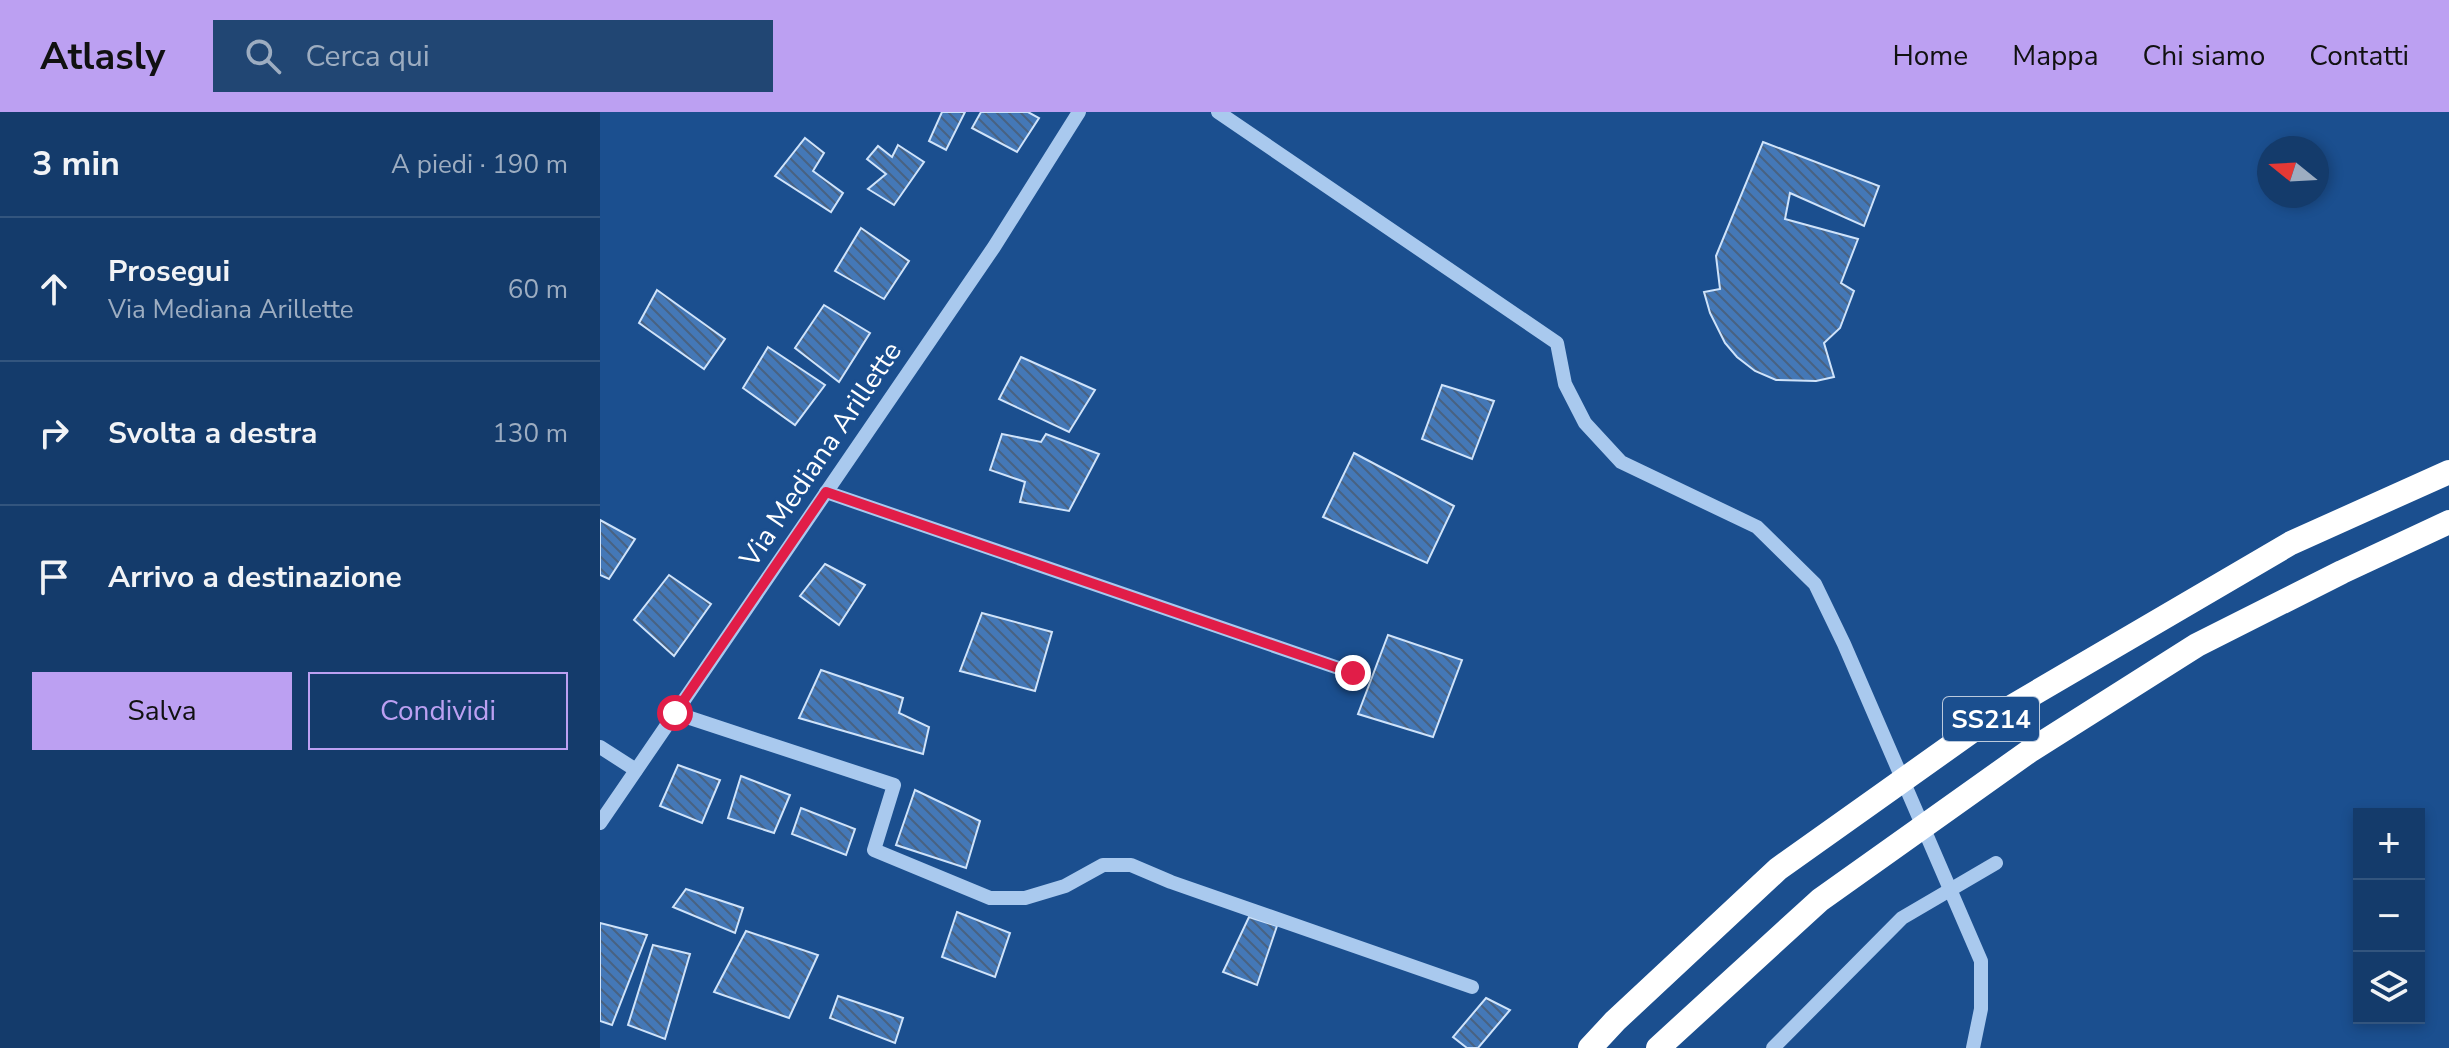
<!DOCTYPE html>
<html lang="it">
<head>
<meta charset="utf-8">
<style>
	:root { --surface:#143b6b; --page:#214673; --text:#f1f3f6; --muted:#9dadc1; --line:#33557e; --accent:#bca0f2 }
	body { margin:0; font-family:"Nunito Sans",sans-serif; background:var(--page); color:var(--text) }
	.controls { position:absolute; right:24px; bottom:24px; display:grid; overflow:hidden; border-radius:0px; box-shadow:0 4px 12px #0003 }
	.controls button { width:72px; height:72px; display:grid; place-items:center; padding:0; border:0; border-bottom:2px solid var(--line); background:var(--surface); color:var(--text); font:40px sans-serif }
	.compass { position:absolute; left:1657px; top:24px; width:72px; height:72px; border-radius:50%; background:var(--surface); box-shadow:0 4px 12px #0003; rotate:288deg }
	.stop { position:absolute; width:24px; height:24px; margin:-18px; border:6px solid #e11d48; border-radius:50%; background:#fff }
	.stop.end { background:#e11d48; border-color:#fff; box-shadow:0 2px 8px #0008 }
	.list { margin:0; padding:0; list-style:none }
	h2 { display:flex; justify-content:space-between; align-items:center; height:104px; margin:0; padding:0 32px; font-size:34px }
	h2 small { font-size:26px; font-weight:400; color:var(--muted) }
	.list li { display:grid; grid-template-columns:52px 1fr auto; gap:24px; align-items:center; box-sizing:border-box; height:144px; padding:0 32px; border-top:2px solid var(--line) }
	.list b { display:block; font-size:30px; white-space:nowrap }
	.list p { margin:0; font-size:26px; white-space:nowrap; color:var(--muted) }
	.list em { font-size:26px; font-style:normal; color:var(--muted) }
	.actions { display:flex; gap:16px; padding:24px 32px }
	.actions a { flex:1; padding:18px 0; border:2px solid var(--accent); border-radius:0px; text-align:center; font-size:28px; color:var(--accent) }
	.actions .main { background:var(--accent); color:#111 }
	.icon { flex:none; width:44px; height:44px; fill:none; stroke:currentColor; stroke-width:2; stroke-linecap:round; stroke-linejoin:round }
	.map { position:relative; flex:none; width:1849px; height:936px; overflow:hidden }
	header { display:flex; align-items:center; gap:48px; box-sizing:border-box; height:112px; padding:0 40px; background:var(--accent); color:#111 }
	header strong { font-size:38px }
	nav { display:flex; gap:44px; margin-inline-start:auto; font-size:28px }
	.search { width:560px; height:72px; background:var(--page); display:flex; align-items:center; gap:20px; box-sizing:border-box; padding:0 28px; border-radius:0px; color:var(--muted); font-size:30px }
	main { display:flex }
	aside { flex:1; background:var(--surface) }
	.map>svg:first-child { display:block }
</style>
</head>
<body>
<header>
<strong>Atlasly</strong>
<div class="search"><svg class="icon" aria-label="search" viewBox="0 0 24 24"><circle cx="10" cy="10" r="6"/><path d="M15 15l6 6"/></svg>Cerca qui</div>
<nav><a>Home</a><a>Mappa</a><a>Chi siamo</a><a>Contatti</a></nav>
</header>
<main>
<aside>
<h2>3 min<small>A piedi · 190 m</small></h2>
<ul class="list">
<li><svg class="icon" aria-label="ahead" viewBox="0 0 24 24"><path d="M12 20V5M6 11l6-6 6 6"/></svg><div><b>Prosegui</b><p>Via Mediana Arillette</p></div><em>60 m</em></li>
<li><svg class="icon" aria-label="right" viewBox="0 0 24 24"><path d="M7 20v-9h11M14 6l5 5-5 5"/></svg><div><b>Svolta a destra</b></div><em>130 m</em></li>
<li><svg class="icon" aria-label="arrive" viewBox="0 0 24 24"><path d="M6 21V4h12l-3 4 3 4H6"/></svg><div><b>Arrivo a destinazione</b></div></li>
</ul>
<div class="actions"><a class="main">Salva</a><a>Condividi</a></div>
</aside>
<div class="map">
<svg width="1849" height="936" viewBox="0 0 1849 936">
	<defs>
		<pattern id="building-back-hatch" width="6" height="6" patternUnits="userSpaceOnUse" patternTransform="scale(2)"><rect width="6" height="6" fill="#4478b7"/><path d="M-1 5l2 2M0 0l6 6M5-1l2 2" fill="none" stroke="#486282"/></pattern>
	</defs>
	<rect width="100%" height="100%" fill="#1b4f8f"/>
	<g fill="url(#building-back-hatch)" stroke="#cfe3fa" stroke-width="2">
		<path d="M342 0H365L346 38 329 29Z"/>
		<path d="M381 0H428L439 6 417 40 372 16Z"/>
		<path d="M205 26 224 41 213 59 243 81 231 100 175 64Z"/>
		<path d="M1163 30 1279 74 1264 114 1190 81 1185 107 1258 127 1241 171 1254 179 1240 216 1224 231 1234 265 1216 269 1176 268 1155 259 1137 245 1125 231 1110 201 1104 180 1120 177 1116 144Z"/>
		<path d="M298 33 324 50 294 93 268 77 286 62 267 47 278 34 292 45Z"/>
		<path d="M261 116 309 149 284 187 235 159Z"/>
		<path d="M57 178 125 227 104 257 39 211Z"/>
		<path d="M224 193 270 221 239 270 195 236Z"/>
		<path d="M168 235 225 273 195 313 143 276Z"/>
		<path d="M421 245 495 278 469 320 399 287Z"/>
		<path d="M842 273 894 289 872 347 822 327Z"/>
		<path d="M402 322 441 330 446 322 499 342 469 399 420 390 425 370 390 358Z"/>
		<path d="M754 341 854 394 827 451 723 405Z"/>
		<path d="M0 408 35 427 9 467 0 463Z"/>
		<path d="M225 452 265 473 239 513 200 484Z"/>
		<path d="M69 463 111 492 74 544 34 508Z"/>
		<path d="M382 501 452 520 435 579 360 559Z"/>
		<path d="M788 523 862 548 833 625 758 602Z"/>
		<path d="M221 558 303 586 299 601 329 615 323 642 199 606Z"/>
		<path d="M78 653 120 668 102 711 60 694Z"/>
		<path d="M141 664 190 683 174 721 128 706Z"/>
		<path d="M315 678 380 709 366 756 296 733Z"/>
		<path d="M201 696 255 717 246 743 192 722Z"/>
		<path d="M86 777 143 796 135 821 73 795Z"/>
		<path d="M357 800 410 821 395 865 342 845Z"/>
		<path d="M649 805 677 814 657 873 623 860Z"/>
		<path d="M0 811 47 823 12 913 0 909Z"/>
		<path d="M146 819 218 843 189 906 114 880Z"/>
		<path d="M53 833 90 842 65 927 28 913Z"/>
		<path d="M238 884 303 906 295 931 230 906Z"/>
		<path d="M886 886 910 898 878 936H867L853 925Z"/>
	</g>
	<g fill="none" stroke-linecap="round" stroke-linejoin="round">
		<g stroke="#a9c9ee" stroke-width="14">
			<path d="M618 0 957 231 965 272 985 311 1021 350 1157 415 1215 472 1244 532 1381 849V897L1373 936"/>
			<path d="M226 380 753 561"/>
			<path d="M75 601 294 673 274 738 390 786H425L465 774 503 753H531L571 770 872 875"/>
			<path d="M0 635 36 658"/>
			<path d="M0 711 394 135 479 0"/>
			<path d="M1173 936 1302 806 1396 751"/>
		</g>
		<g stroke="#fff" stroke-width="24">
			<path d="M990 936 1015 909 1178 757 1382 612 1691 431 1849 360"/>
			<path d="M1058 936 1220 788 1431 638 1597 533 1742 460 1849 410"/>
		</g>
	</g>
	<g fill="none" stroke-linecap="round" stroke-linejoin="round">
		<path stroke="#e11d48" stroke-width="10" d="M75 601 226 380 753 561"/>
	</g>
	<g text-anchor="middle" stroke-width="6" stroke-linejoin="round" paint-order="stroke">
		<rect fill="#1b4f8f" stroke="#bbcadd" stroke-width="2" x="1343" y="585" width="96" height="44" rx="6"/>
		<g font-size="26" font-weight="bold" fill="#fff">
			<text x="1391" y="616">SS214</text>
		</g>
		<g font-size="28" fill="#fff" stroke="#1b4f8f">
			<text transform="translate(220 342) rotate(-56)" y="10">Via Mediana Arillette</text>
		</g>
	</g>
</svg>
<div class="controls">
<button>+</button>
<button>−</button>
<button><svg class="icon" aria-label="layers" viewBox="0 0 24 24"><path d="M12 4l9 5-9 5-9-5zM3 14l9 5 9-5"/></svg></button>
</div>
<svg class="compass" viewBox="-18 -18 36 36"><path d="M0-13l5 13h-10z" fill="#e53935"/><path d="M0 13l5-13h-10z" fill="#9dadc1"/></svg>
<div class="stop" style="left:75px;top:601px"></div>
<div class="stop end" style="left:753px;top:561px"></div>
</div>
</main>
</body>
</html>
